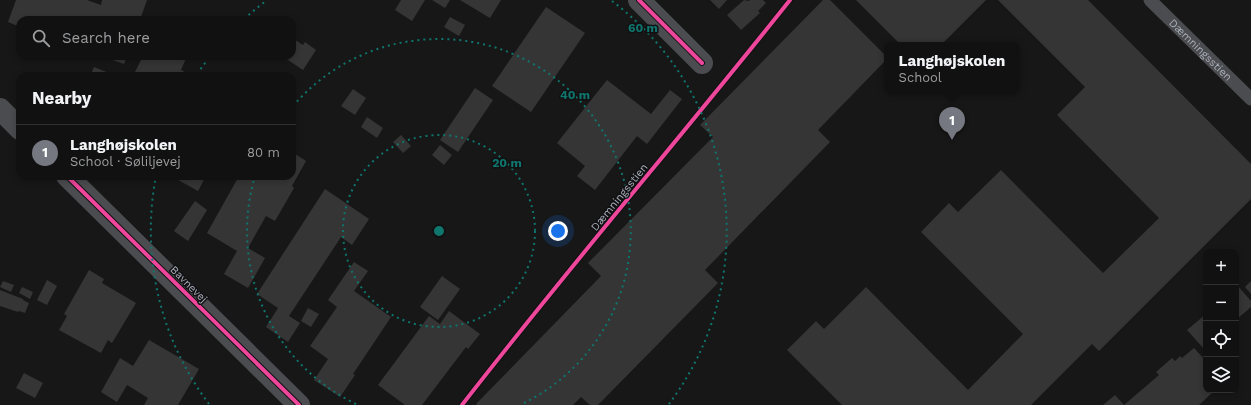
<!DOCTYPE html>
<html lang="en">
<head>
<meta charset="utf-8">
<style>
	:root { --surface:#111; --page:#1e1f1f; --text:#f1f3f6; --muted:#9c9d9f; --line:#303131; --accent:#757880 }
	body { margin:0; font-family:"Work Sans",sans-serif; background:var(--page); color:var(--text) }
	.controls { position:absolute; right:12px; bottom:12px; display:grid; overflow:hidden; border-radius:8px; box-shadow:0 2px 6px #0003 }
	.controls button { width:36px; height:36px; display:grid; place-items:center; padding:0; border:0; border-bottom:1px solid var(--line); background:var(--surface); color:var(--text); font:20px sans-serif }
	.you { position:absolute; left:558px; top:231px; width:14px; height:14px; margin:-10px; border:3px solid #fff; border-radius:50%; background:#1a73e8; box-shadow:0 0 0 6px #1a73e833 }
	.badge { display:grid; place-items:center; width:26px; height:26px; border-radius:50%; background:var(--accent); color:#fff; font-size:13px; font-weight:700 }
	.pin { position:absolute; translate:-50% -33px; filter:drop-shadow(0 1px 2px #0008) }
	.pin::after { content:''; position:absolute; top:21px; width:14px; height:12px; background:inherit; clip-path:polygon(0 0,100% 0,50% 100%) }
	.popup { position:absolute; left:884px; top:42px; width:136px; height:52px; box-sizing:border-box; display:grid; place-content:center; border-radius:8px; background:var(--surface); filter:drop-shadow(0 1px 3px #0005); font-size:13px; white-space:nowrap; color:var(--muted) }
	.popup b { font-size:15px; color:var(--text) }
	.popup::after { content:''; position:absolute; left:50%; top:100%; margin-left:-8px; border:8px solid transparent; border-top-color:var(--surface) }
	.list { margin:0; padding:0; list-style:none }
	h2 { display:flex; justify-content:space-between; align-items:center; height:52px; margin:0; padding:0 16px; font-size:17px }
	h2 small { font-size:13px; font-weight:400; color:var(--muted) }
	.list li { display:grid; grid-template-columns:26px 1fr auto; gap:12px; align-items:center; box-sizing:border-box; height:56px; padding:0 16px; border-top:1px solid var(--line) }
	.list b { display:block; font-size:15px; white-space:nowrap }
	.list p { margin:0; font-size:13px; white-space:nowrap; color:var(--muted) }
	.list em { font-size:13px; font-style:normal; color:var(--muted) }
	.icon { flex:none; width:22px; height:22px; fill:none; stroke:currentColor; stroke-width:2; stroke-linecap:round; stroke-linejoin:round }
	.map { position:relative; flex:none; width:1251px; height:405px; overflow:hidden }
	.search { position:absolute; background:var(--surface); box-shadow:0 2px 6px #0003; left:16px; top:16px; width:280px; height:44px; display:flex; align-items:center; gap:10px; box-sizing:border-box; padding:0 14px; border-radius:12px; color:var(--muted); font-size:15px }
	.panel { position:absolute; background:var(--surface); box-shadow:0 2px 6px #0003; left:16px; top:72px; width:280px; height:108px; border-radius:12px }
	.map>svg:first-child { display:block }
</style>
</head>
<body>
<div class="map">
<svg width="1251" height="405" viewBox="0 0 1251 405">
	<rect width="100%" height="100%" fill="#171717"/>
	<g fill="#353536">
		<path d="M16 0H87L101 5 102 0H147L140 20H20V27L8 22Z"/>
		<path d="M401 0H425L412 21 395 10Z"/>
		<path d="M432 0H450L445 8Z"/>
		<path d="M460 0H501L490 18Z"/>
		<path d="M710 0H727L719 9Z"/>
		<path d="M744 0 749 1 750 0H763L766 3 758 11 760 13 741 30 727 15Z"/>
		<path d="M823 0H830L887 57V59L818 130 830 142 705 270 718 283 598 405H590L581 397 573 405H477L476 404 601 276 588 263 713 137 700 125Z"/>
		<path d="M856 0H986L941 45H901Z"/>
		<path d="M998 0H1088L1251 164V199L1099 351 1092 344 1031 405H842L787 350 816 321 824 329 866 287 968 390 1023 334 921 232 949 203 958 212 1001 170 1103 273 1159 218 1057 115 1085 87Z"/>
		<path d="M546 7 585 33 531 112 492 86Z"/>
		<path d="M450 17 465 25 459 36 444 27Z"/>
		<path d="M292 38 303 45 305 42 316 50 303 70 282 56H292Z"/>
		<path d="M101 56H127L124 64Z"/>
		<path d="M143 56H187L181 70 191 75V76H133Z"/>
		<path d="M94 67 114 75V76H90Z"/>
		<path d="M607 80 651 114 670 90 682 99 647 144 637 136 595 190 577 176 585 166 557 143Z"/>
		<path d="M475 88 493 100 458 152 440 140Z"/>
		<path d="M353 89 366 98 355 115 341 106Z"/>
		<path d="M367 117 383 128 377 138 361 127Z"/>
		<path d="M401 135 411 146 403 153 393 142Z"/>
		<path d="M440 145 452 155 444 165 432 155Z"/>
		<path d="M292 152 306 161 292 186 294 188 275 221 266 216 248 248 265 258 248 288 224 274 237 251 207 233 239 176H292Z"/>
		<path d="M171 176H206L198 191Z"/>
		<path d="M325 189 369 219 352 245 341 237 289 316 300 323 288 342 266 327 278 308 257 294Z"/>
		<path d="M195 201 207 210 188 241 174 231Z"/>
		<path d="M354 262 368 271 354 291 391 317 353 374 355 375 340 397 314 380 328 359 310 346 337 307 328 300Z"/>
		<path d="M89 270 104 279 102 283 136 303 112 343 108 340 101 353 59 330 67 316 64 314Z"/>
		<path d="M442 276 460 289 438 320 420 307Z"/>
		<path d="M47 280 57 286 47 305 37 300Z"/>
		<path d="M3 281 14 285 11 292 0 287Z"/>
		<path d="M1251 281V294L1245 287Z"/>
		<path d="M1238 286 1251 301V307L1236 320V287Z"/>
		<path d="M22 287 33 292 30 299 19 293Z"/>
		<path d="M0 290 23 299V300L29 303 25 313 19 311 18 312 0 306Z"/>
		<path d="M308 308 319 314 311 327 301 321Z"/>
		<path d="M449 311 480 334 468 349 466 347 422 405H405L378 385 429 316 440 324Z"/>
		<path d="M1206 314V347L1204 349 1187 330Z"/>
		<path d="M149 340 199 369 178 405H144L148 398 127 385 117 402 101 392 120 358 133 366Z"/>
		<path d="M1194 348 1206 361V390H1211L1213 392 1199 405H1124L1159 375 1156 372 1172 358 1175 361 1180 356 1182 358Z"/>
		<path d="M24 373 43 383 35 398 16 388Z"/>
		<path d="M1115 395 1124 405H1103Z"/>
	</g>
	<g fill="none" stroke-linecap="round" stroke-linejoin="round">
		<path stroke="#4b4c50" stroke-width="13" id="s1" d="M1150 0 1251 99"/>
		<g stroke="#4b4c50" stroke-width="22">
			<path d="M639 0 702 63"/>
			<path d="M0 109 20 129"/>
			<path d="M67 176 299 405"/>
		</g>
		<defs>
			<g id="cycleway">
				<path d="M639 0 702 63"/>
				<path d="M67 176 299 405"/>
				<path d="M462 405C568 268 682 136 790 0"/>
			</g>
		</defs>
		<use href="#cycleway" stroke="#111113" stroke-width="6"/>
		<use href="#cycleway" stroke="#ed469a" stroke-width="4"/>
	</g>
	<g fill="none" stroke="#0f766e" stroke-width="2" stroke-dasharray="2 4">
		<circle cx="439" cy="231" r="96"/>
		<path d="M356 404A192 192 0 0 1 255 176M293 106A192 192 0 1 1 522 404"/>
		<path d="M209 404A288 288 0 0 1 156 176M197 74A288 288 0 0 1 209 58M244 19A288 288 0 0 1 266 1M612 1A288 288 0 0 1 669 404"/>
	</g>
	<g text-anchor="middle" stroke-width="3" stroke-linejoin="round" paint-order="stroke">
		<g font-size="11" fill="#a8adb8" stroke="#111113">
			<text dy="4" stroke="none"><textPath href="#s1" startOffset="71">Dæmningsstien</textPath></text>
			<text transform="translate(619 197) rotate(-51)" y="4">Dæmningsstien</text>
			<text transform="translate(189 284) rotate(45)" y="4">Bavnevej</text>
		</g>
	</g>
	<circle cx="439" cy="231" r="6" fill="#0f766e" stroke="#111113" stroke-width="2"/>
	<g font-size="12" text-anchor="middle" font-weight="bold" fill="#0f766e" stroke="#111113" stroke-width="3" stroke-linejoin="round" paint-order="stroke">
		<text x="643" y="32">60 m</text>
		<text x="575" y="99">40 m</text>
		<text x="507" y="167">20 m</text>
	</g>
</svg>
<div class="controls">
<button>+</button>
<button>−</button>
<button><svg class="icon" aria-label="locate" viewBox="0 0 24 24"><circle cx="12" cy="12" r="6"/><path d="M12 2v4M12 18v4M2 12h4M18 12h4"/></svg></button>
<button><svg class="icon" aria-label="layers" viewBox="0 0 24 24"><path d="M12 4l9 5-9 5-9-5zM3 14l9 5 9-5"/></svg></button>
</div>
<div class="you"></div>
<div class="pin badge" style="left:952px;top:140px">1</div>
<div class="popup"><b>Langhøjskolen</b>School</div>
<div class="search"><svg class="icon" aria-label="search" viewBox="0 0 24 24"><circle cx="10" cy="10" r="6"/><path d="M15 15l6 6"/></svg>Search here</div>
<section class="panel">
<h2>Nearby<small></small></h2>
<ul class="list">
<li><span class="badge">1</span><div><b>Langhøjskolen</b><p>School · Søliljevej</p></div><em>80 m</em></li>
</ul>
</section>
</div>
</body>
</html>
